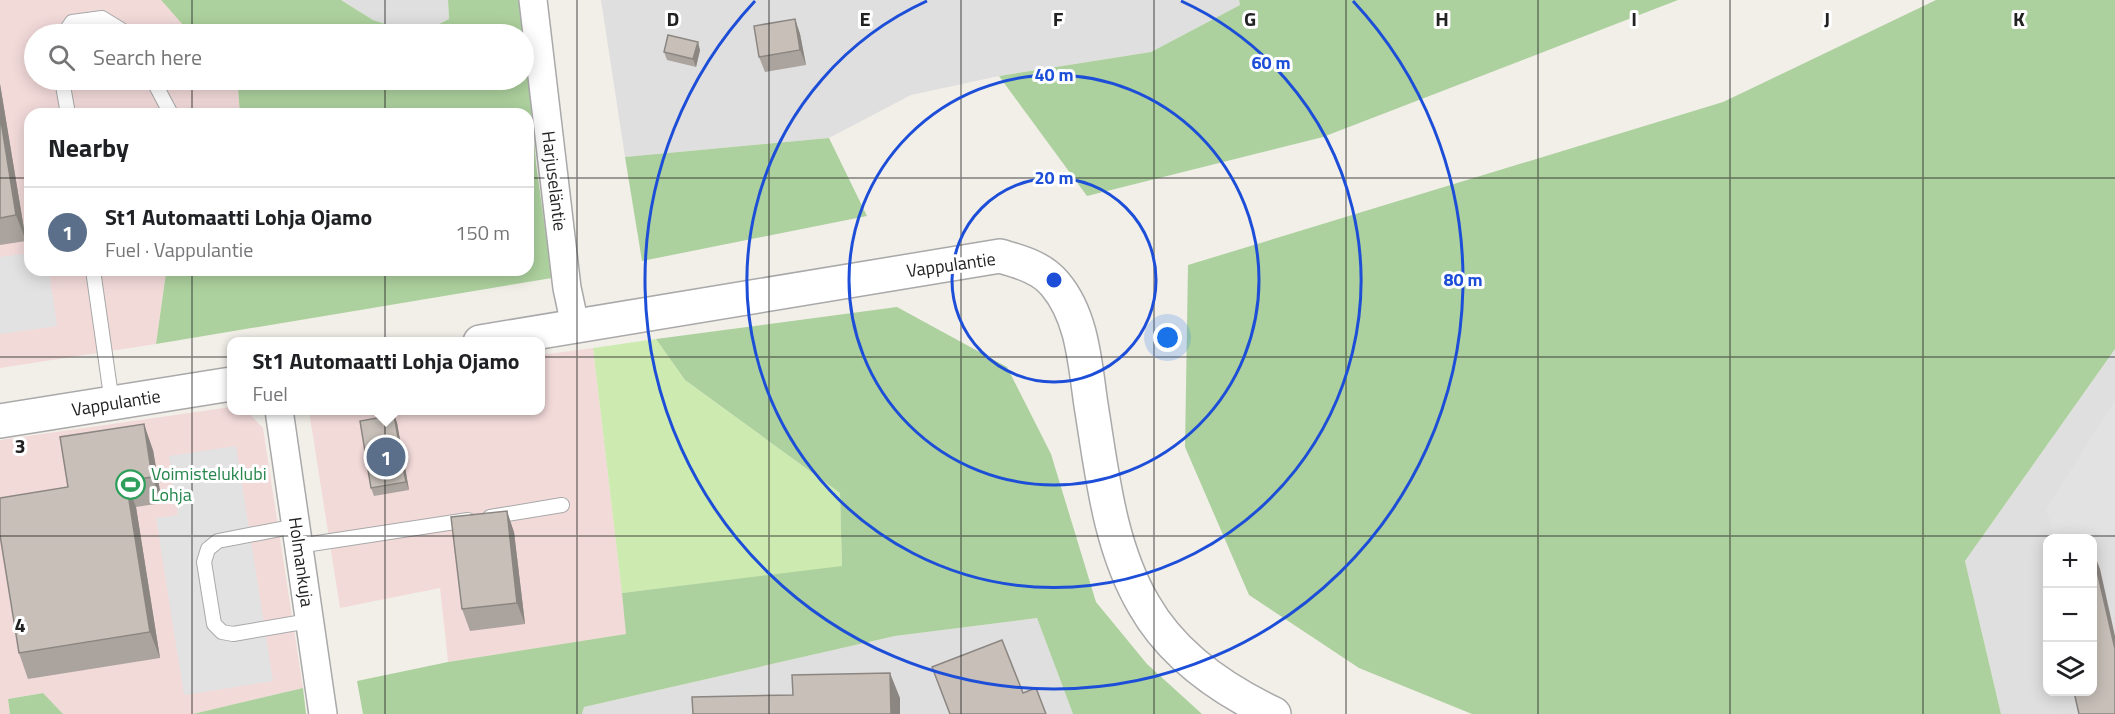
<!DOCTYPE html>
<html lang="en">
<head>
<meta charset="utf-8">
<style>
	:root { --surface:#fff; --page:#f2f2f2; --text:#202124; --muted:#757577; --line:#e0e0e0; --accent:#1a73e8 }
	body { margin:0; font-family:"Titillium Web",sans-serif; background:var(--page); color:var(--text) }
	.controls { position:absolute; right:18px; bottom:18px; display:grid; overflow:hidden; border-radius:12px; box-shadow:0 3px 15px #0003 }
	.controls button { width:54px; height:54px; display:grid; place-items:center; padding:0; border:0; border-bottom:2px solid var(--line); background:var(--surface); color:var(--text); font:30px sans-serif }
	.you { position:absolute; left:1168px; top:338px; width:21px; height:21px; margin:-15px; border:4px solid #fff; border-radius:50%; background:#1a73e8; box-shadow:0 0 0 9px #1a73e833 }
	.badge { display:grid; place-items:center; width:39px; height:39px; border-radius:50%; background:var(--accent); color:#fff; font-size:20px; font-weight:700 }
	.pin { position:absolute; translate:-50% -50%; border:3px solid #fff; box-shadow:0 2px 6px #0006 }
	.popup { position:absolute; left:227px; top:337px; width:318px; height:78px; box-sizing:border-box; display:grid; place-content:center; border-radius:12px; background:var(--surface); filter:drop-shadow(0 2px 4px #0005); font-size:20px; white-space:nowrap; color:var(--muted) }
	.popup b { font-size:22px; color:var(--text) }
	.popup::after { content:''; position:absolute; left:50%; top:100%; margin-left:-12px; border:12px solid transparent; border-top-color:var(--surface) }
	.list { margin:0; padding:0; list-style:none }
	h2 { display:flex; justify-content:space-between; align-items:center; height:78px; margin:0; padding:0 24px; font-size:26px }
	h2 small { font-size:20px; font-weight:400; color:var(--muted) }
	.list li { display:grid; grid-template-columns:39px 1fr auto; gap:18px; align-items:center; box-sizing:border-box; height:90px; padding:0 24px; border-top:2px solid var(--line) }
	.list b { display:block; font-size:22px; white-space:nowrap }
	.list p { margin:0; font-size:20px; white-space:nowrap; color:var(--muted) }
	.list em { font-size:20px; font-style:normal; color:var(--muted) }
	.icon { flex:none; width:33px; height:33px; fill:none; stroke:currentColor; stroke-width:2; stroke-linecap:round; stroke-linejoin:round }
	.map { position:relative; flex:none; width:2115px; height:714px; overflow:hidden }
	.search { position:absolute; background:var(--surface); box-shadow:0 3px 15px #0003; left:24px; top:24px; width:510px; height:66px; display:flex; align-items:center; gap:15px; box-sizing:border-box; padding:0 21px; border-radius:33px; color:var(--muted); font-size:22px }
	.panel { position:absolute; background:var(--surface); box-shadow:0 3px 15px #0003; left:24px; top:108px; width:510px; height:168px; border-radius:18px }
	.map>svg:first-child { display:block }
</style>
</head>
<body>
<div class="map">
<svg width="2115" height="714" viewBox="0 0 2115 714">
	<rect width="100%" height="100%" fill="#f2efe9"/>
	<g fill="#e0dfdf" fill-rule="evenodd">
		<path d="M341 0H448L449 19 416 34 373 20Z"/>
		<path d="M601 0H1239L1240 5 1151 52 999 76 911 95 829 138 625 157Z"/>
		<path d="M2115 349V714H2001L1965 561ZM2048 538H2092V692H2048Z"/>
		<path d="M1037 618 1073 714H582L584 707 895 636Z"/>
	</g>
	<g fill="#f2dad9">
		<path d="M0 0H161L191 34H34V80H231L238 88 240 114H30V270H173L166 273 156 344 0 368Z"/>
		<path d="M593 348 627 634 448 662 440 588 340 608 309 411 540 410 541 355Z"/>
		<path d="M231 407V410L247 411 263 428 303 688 193 714H63L42 693 8 699 10 714H0V440Z"/>
	</g>
	<path fill="#cdebb0" d="M656 339 685 380 840 493 842 567 622 593 593 348Z"/>
	<g fill="#add19e">
		<path d="M161 0H341L373 20 416 34H191Z"/>
		<path d="M448 0H522L536 164 552 278 156 344 166 273 173 270H528V114H240L238 88 231 80H524V34H419L449 19Z"/>
		<path d="M1239 0H1678L1323 137 1087 196 999 76 1151 52 1240 5Z"/>
		<path d="M1936 0H2115V349L1965 561 2001 714H1472L1359 668 1249 595 1185 447 1188 265 1723 102Z"/>
		<path d="M829 138 867 216 642 261 625 157Z"/>
		<path d="M897 307 1007 367 1051 454 1096 602 1147 664 1202 714H1073L1037 618 895 636 584 707 582 714H363L357 681 448 662 626 634 622 593 842 566 840 493 685 380 656 339Z"/>
		<path d="M303 688 306 714H193Z"/>
		<path d="M43 693 63 714H10L8 699Z"/>
	</g>
	<g fill="#e2e2e2">
		<path d="M30 253V270H49L57 326 0 334V257Z"/>
		<path d="M2115 400V535L2093 540 2055 538 2046 509Z"/>
		<path d="M236 446 273 681 184 695 156 518 178 515 169 456Z"/>
	</g>
	<g fill="none" stroke-linecap="round" stroke-linejoin="round">
		<defs>
			<g id="service">
				<path d="M64 34 72 22 102 18 128 34"/>
				<path d="M62 80 68 114"/>
				<path d="M153 80 171 114"/>
				<path d="M93 270 112 403"/>
				<path d="M490 517 562 505"/>
				<path d="M296 526 218 541 208 549 204 562 214 624 222 632 233 634 309 621"/>
				<path d="M298 546 468 520"/>
			</g>
			<g id="minor">
				<path d="M533 0 567 288 575 325"/>
				<path d="M279 410 323 714"/>
			</g>
			<g id="tertiary">
				<path d="M480 342 1000 256C1020 262 1041 267 1055 284 1083 317 1085 365 1091 405 1102 472 1109 546 1144 605 1173 656 1223 690 1274 714"/>
				<path d="M0 421 231 384"/>
			</g>
		</defs>
		<use href="#service" stroke="#a9a9a9" stroke-width="16"/>
		<use href="#minor" stroke="#a9a9a9" stroke-width="30"/>
		<use href="#tertiary" stroke="#a9a9a9" stroke-width="36"/>
		<use href="#service" stroke="#fff" stroke-width="14"/>
		<use href="#minor" stroke="#fff" stroke-width="27"/>
		<use href="#tertiary" stroke="#fff" stroke-width="33"/>
	</g>
	<g fill="#aba49e">
		<path d="M795 19 800 34 806 65 765 72 759 57Z"/>
		<path d="M700 50 696 67 667 60 664 52Z"/>
		<path d="M0 84 26 241 0 245Z"/>
		<path d="M394 415 397 423 409 490 374 496 371 488Z"/>
		<path d="M153 450 162 503 136 507 160 658 28 679 19 653 68 487Z"/>
		<path d="M514 532 525 624 470 631 462 609Z"/>
	</g>
	<g fill="#8b8681">
		<path d="M795 19 800 34 806 65 800 50Z"/>
		<path d="M698 42 700 50 696 67 693 59Z"/>
		<path d="M0 84 26 241 16 215 0 115Z"/>
		<path d="M394 415 397 423 409 490 406 482Z"/>
		<path d="M144 424 153 450 162 503 152 477Z"/>
		<path d="M126 481 136 507 160 658 150 632Z"/>
		<path d="M507 511 514 532 525 624 517 603Z"/>
		<path d="M2092 548 2100 569 2115 636V649Z"/>
		<path d="M890 673 900 698V714H891Z"/>
	</g>
	<g fill="#c7bfb8" stroke="#8b8681" stroke-width="1.5">
		<path d="M795 19 800 50 759 57 754 26Z"/>
		<path d="M668 35 698 42 693 59 664 52Z"/>
		<path d="M0 115 16 215 0 218Z"/>
		<path d="M394 415 406 482 371 488 360 421Z"/>
		<path d="M144 424 152 477 126 481 150 632 19 653 0 535V498L68 487 60 437Z"/>
		<path d="M507 511 517 603 462 609 451 517Z"/>
		<path d="M2092 549 2115 649V714H2079L2074 692H2092Z"/>
		<path d="M2048 557V575L2044 558Z"/>
		<path d="M1002 640 1023 693 1036 688 1046 714H950L932 667Z"/>
		<path d="M890 673 891 714H693L692 697 793 695 792 675Z"/>
	</g>
	<path fill="none" stroke="#222" stroke-width="1.5" stroke-opacity="0.55" d="M192 0V34M385 0V34M577 0V714M769 0V714M961 0V714M1154 0V714M1346 0V714M1538 0V714M1730 0V714M1923 0V714M192 80V114M385 80V114M0 178H30M528 178H2115M192 270V714M385 270V714M0 357H2115M0 536H2115"/>
	<g fill="none" stroke="#1d4ed8" stroke-width="3">
		<circle cx="1054" cy="280" r="102"/>
		<circle cx="1054" cy="280" r="205"/>
		<path d="M1181 1A307 307 0 1 1 927 1"/>
		<path d="M1353 1A409 409 0 1 1 755 1"/>
	</g>
	<defs>
		<symbol id="stadium-ring" viewBox="-11 -11 22 22"><circle r="9.5" fill="#fff" stroke="#2e9e5b" stroke-width="1.5"/><path d="M0-5a6.5 5 0 1 0 0 10a6.5 5 0 1 0 0-10ZM-3.5-1.8h7v3.6h-7Z" fill="#2e9e5b"/></symbol>
	</defs>
	<g fill-rule="evenodd">
		<use href="#stadium-ring" x="114" y="468" width="33" height="33"/>
	</g>
	<g text-anchor="middle" stroke-width="6" stroke-linejoin="round" paint-order="stroke">
		<g font-size="18" fill="#222" stroke="#fff">
			<text transform="translate(554 181) rotate(83)" y="6">Harjuseläntie</text>
			<text transform="translate(951 265) rotate(-8)" y="6">Vappulantie</text>
			<text transform="translate(116 403) rotate(-9)" y="6">Vappulantie</text>
			<text transform="translate(301 562) rotate(82)" y="6">Holmankuja</text>
		</g>
		<g font-size="18" fill="#27864d" stroke="#fff" text-anchor="start">
			<text x="151" y="480">Voimisteluklubi<tspan x="151" dy="21">Lohja</tspan></text>
		</g>
	</g>
	<g font-size="20" text-anchor="middle" font-weight="bold" fill="#222" stroke="#fff" stroke-width="6" stroke-linejoin="round" paint-order="stroke">
		<text x="673" y="26">D</text>
		<text x="865" y="26">E</text>
		<text x="1058" y="26">F</text>
		<text x="1250" y="26">G</text>
		<text x="1442" y="26">H</text>
		<text x="1634" y="26">I</text>
		<text x="1827" y="26">J</text>
		<text x="2019" y="26">K</text>
		<text x="20" y="453">3</text>
		<text x="20" y="632">4</text>
	</g>
	<circle cx="1054" cy="280" r="9" fill="#1d4ed8" stroke="#fff" stroke-width="3"/>
	<g font-size="18" text-anchor="middle" font-weight="bold" fill="#1d4ed8" stroke="#fff" stroke-width="6" stroke-linejoin="round" paint-order="stroke">
		<text x="1271" y="69">60 m</text>
		<text x="1054" y="81">40 m</text>
		<text x="1054" y="184">20 m</text>
		<text x="1463" y="286">80 m</text>
	</g>
</svg>
<div class="controls">
<button>+</button>
<button>−</button>
<button><svg class="icon" aria-label="layers" viewBox="0 0 24 24"><path d="M12 4l9 5-9 5-9-5zM3 14l9 5 9-5"/></svg></button>
</div>
<div class="you"></div>
<div class="pin badge" style="left:386px;top:457px;background:#5c6f8a">1</div>
<div class="popup"><b>St1 Automaatti Lohja Ojamo</b>Fuel</div>
<div class="search"><svg class="icon" aria-label="search" viewBox="0 0 24 24"><circle cx="10" cy="10" r="6"/><path d="M15 15l6 6"/></svg>Search here</div>
<section class="panel">
<h2>Nearby<small></small></h2>
<ul class="list">
<li><span class="badge" style="background:#5c6f8a">1</span><div><b>St1 Automaatti Lohja Ojamo</b><p>Fuel · Vappulantie</p></div><em>150 m</em></li>
</ul>
</section>
</div>
</body>
</html>
